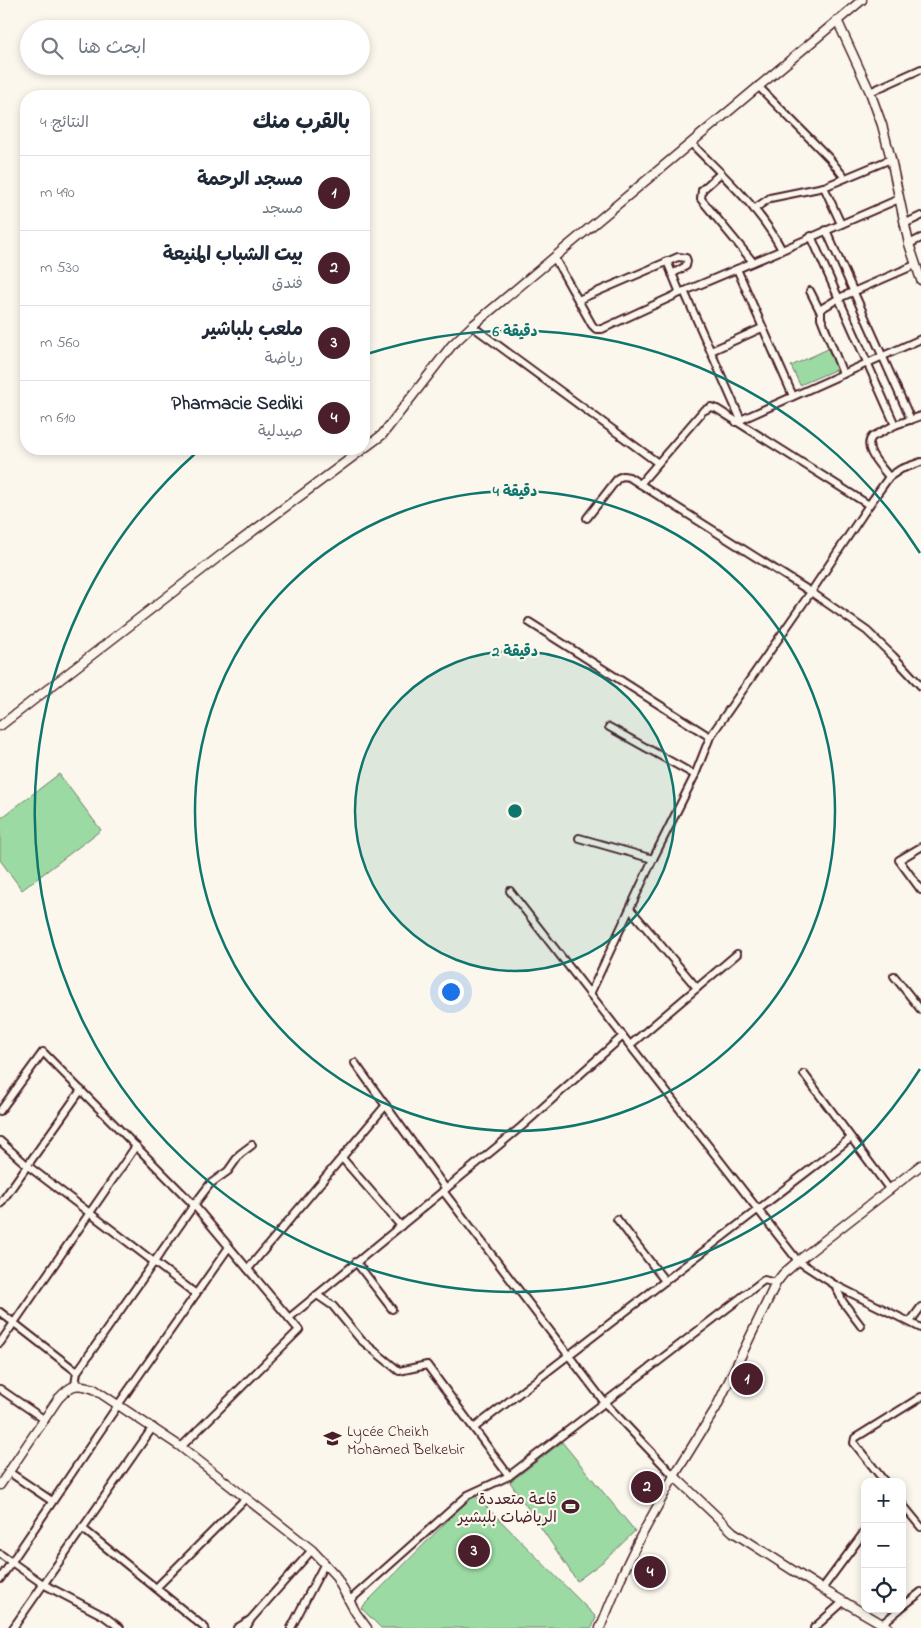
<!DOCTYPE html>
<html lang="ar">
<head>
<meta charset="utf-8">
<style>
	:root { --surface:#fff; --page:#f2f2f3; --text:#1f2937; --muted:#747a83; --line:#e0e1e3; --accent:#4a1f2b }
	body { margin:0; font-family:"Indie Flower","Playpen Sans Arabic",sans-serif; background:var(--page); color:var(--text); direction:rtl }
	.controls { position:absolute; right:15px; bottom:15px; display:grid; overflow:hidden; border-radius:10px; box-shadow:0 2px 8px #0003 }
	.controls button { width:45px; height:45px; display:grid; place-items:center; padding:0; border:0; border-bottom:1px solid var(--line); background:var(--surface); color:var(--text); font:25px sans-serif }
	.you { position:absolute; left:450px; top:991px; width:18px; height:18px; margin:-12px; border:4px solid #fff; border-radius:50%; background:#1a73e8; box-shadow:0 0 0 8px #1a73e833 }
	.badge { display:grid; place-items:center; width:32px; height:32px; border-radius:50%; background:var(--accent); color:#fff; font-size:16px; font-weight:700 }
	.pin { position:absolute; translate:-50% -50%; border:2px solid #fff; box-shadow:0 1px 5px #0006 }
	.list { margin:0; padding:0; list-style:none }
	h2 { display:flex; justify-content:space-between; align-items:center; height:65px; margin:0; padding:0 20px; font-size:21px }
	h2 small { font-size:16px; font-weight:400; color:var(--muted) }
	.list li { display:grid; grid-template-columns:32px 1fr auto; gap:15px; align-items:center; box-sizing:border-box; height:75px; padding:0 20px; border-top:1px solid var(--line) }
	.list b { display:block; font-size:19px; white-space:nowrap }
	.list p { margin:0; font-size:16px; white-space:nowrap; color:var(--muted) }
	.list em { font-size:16px; font-style:normal; color:var(--muted) }
	.icon { flex:none; width:28px; height:28px; fill:none; stroke:currentColor; stroke-width:2; stroke-linecap:round; stroke-linejoin:round }
	.map { position:relative; flex:none; width:921px; height:1628px; overflow:hidden; direction:ltr }
	.search { position:absolute; background:var(--surface); box-shadow:0 2px 8px #0003; left:20px; top:20px; width:350px; height:55px; display:flex; align-items:center; gap:12px; box-sizing:border-box; padding:0 18px; border-radius:28px; color:var(--muted); font-size:19px }
	.panel { position:absolute; background:var(--surface); box-shadow:0 2px 8px #0003; left:20px; top:90px; width:350px; height:365px; border-radius:20px; direction:rtl }
	.map>svg:first-child { display:block }
</style>
</head>
<body>
<div class="map">
<svg width="921" height="1628" viewBox="0 0 921 1628">
	<rect width="100%" height="100%" fill="#fbf7ec"/>
	<filter id="ink" filterUnits="userSpaceOnUse"><feTurbulence type="fractalNoise" baseFrequency=".02" numOctaves="2"/><feDisplacementMap in="SourceGraphic" scale="10" xChannelSelector="R" yChannelSelector="G"/><feConvolveMatrix kernelMatrix="1 2 1 2 8 2 1 2 1" color-interpolation-filters="sRGB"/></filter>
	<g filter="url(#ink)">
		<g fill="#9bdaa3" stroke="#727c67">
			<path d="M828 349 837 369 800 385 791 366Z"/>
			<path d="M59 774 101 830 22 890 0 860V819Z"/>
			<path d="M562 1442 635 1531 605 1560 577 1581 510 1482Z"/>
			<path d="M474 1494 596 1617 592 1628H381L361 1608Z"/>
		</g>
		<g fill="none" stroke-linecap="round" stroke-linejoin="round">
			<defs>
				<g id="minor">
					<path d="M758 86 829 158 845 178"/>
					<path d="M870 92 921 69"/>
					<path d="M691 143C723 176 761 209 782 250"/>
					<path d="M721 173 702 190 701 199 753 262"/>
					<path d="M824 187 841 224"/>
					<path d="M754 209 770 198 824 187 891 159"/>
					<path d="M904 224 921 216"/>
					<path d="M826 230 911 420"/>
					<path d="M811 236 895 425"/>
					<path d="M909 244 921 238"/>
					<path d="M554 257 592 325 596 329H602L680 293 782 250 899 199"/>
					<path d="M667 261 680 293"/>
					<path d="M737 269 793 396"/>
					<path d="M684 291 741 420"/>
					<path d="M810 291 820 311"/>
					<path d="M578 300 678 257 686 258 687 261 686 266 672 274"/>
					<path d="M472 326 658 463"/>
					<path d="M711 351 762 328"/>
					<path d="M843 374 821 318V309L839 298 915 265"/>
					<path d="M736 422 921 339"/>
					<path d="M889 477C882 467 862 449 872 437L895 425 921 416"/>
					<path d="M640 484 703 411 711 407 717 409 869 505"/>
					<path d="M587 518 618 478 623 476 629 477 811 592 867 631 893 656 921 686"/>
					<path d="M529 622 710 737"/>
					<path d="M609 727 695 775"/>
					<path d="M579 838 653 859"/>
					<path d="M921 847 899 860 921 890"/>
					<path d="M510 891 798 1261 835 1285 921 1328"/>
					<path d="M631 910 697 988"/>
					<path d="M894 976 921 1010"/>
					<path d="M590 994 653 859 695 775 710 737 811 592 869 505 889 477 901 469 921 462"/>
					<path d="M630 1045 737 954"/>
					<path d="M355 1063 446 1189"/>
					<path d="M804 1074 890 1190"/>
					<path d="M0 1111 43 1052 194 1205 299 1330 181 1447"/>
					<path d="M0 1141 28 1166 196 1294"/>
					<path d="M342 1158 401 1226"/>
					<path d="M443 1191 605 1403 674 1476"/>
					<path d="M0 1204 81 1090"/>
					<path d="M617 1219 665 1281"/>
					<path d="M356 1262 392 1309"/>
					<path d="M248 1269 386 1105"/>
					<path d="M835 1285 843 1302 861 1326"/>
					<path d="M317 1295 333 1306 361 1340 399 1371 427 1365 509 1476"/>
					<path d="M0 1312 77 1372"/>
					<path d="M289 1318 521 1127 623 1036"/>
					<path d="M910 1322 921 1307"/>
					<path d="M0 1343 136 1146"/>
					<path d="M75 1385 77 1372 194 1205 210 1184 228 1171 240 1154 252 1145"/>
					<path d="M0 1389 45 1420"/>
					<path d="M474 1428 851 1138"/>
					<path d="M9 1472 52 1501"/>
					<path d="M885 1482 854 1443 855 1438 921 1397"/>
					<path d="M902 1504 921 1527"/>
					<path d="M82 1528 205 1628"/>
					<path d="M0 1554 43 1584 104 1616 120 1628"/>
					<path d="M0 1579 118 1405 229 1247"/>
					<path d="M156 1588 246 1498"/>
					<path d="M822 1589 865 1531"/>
					<path d="M349 1601 468 1495 509 1476 764 1280 776 1283"/>
					<path d="M902 1607 921 1592"/>
					<path d="M882 1624 900 1609"/>
					<path d="M13 1628 153 1427"/>
					<path d="M237 1628 250 1620"/>
					<path d="M246 1628 251 1619 312 1550"/>
					<path d="M291 1628 325 1563"/>
					<path d="M814 1628 843 1602"/>
				</g>
				<g id="tertiary">
					<path d="M837 20 870 92 882 125 891 159 909 244 921 280"/>
					<path d="M0 726 221 555 382 435 452 345 472 326 862 0"/>
					<path d="M674 1476 733 1532 822 1589 889 1628"/>
					<path d="M0 1485 58 1399C71 1385 75 1382 94 1389L181 1447 312 1550 335 1575 356 1613 367 1628"/>
					<path d="M600 1628 623 1573 640 1538 674 1476 716 1408 776 1283 783 1274 798 1261 921 1165"/>
				</g>
			</defs>
			<use href="#minor" stroke="#4a1f2b" stroke-width="10"/>
			<use href="#tertiary" stroke="#4a1f2b" stroke-width="11"/>
			<use href="#minor" stroke="#fbf7ec" stroke-width="6"/>
			<use href="#tertiary" stroke="#fbf7ec" stroke-width="8"/>
		</g>
	</g>
	<circle cx="515" cy="811" r="160" fill="#0f766e" fill-opacity=".12"/>
	<g fill="none" stroke="#0f766e" stroke-width="2.5">
		<circle cx="515" cy="811" r="160"/>
		<circle cx="515" cy="811" r="320"/>
		<path d="M920 1069A480 480 0 1 1 197 452M367 354A480 480 0 0 1 920 553"/>
	</g>
	<defs>
		<symbol id="school-bare" viewBox="-9 -9 18 18"><path d="M0-5L7-2L0 1L-7-2ZM-4 1L0 2.5L4 1V4Q0 6-4 4Z" fill="#4a1f2b" stroke="#fbf7ec" stroke-width="2.5" paint-order="stroke"/></symbol>
		<symbol id="stadium-bare" viewBox="-9 -9 18 18"><path d="M0-5a6.5 5 0 1 0 0 10a6.5 5 0 1 0 0-10ZM-3.5-1.8h7v3.6h-7Z" fill="#4a1f2b" stroke="#fbf7ec" stroke-width="2.5" paint-order="stroke"/></symbol>
	</defs>
	<g fill-rule="evenodd">
		<use href="#school-bare" x="320" y="1426" width="25" height="25"/>
		<use href="#stadium-bare" x="558" y="1494" width="25" height="25"/>
	</g>
	<g text-anchor="middle" stroke-width="4.5" stroke-linejoin="round" paint-order="stroke">
		<g font-size="16" fill="#4a1f2b" stroke="#fbf7ec" text-anchor="start">
			<text x="347" y="1436">Lycée Cheikh<tspan x="347" dy="18">Mohamed Belkebir</tspan></text>
			<text x="557" y="1504" text-anchor="end">قاعة متعددة<tspan x="557" dy="18">الرياضات بلبشير</tspan></text>
		</g>
	</g>
	<circle cx="515" cy="811" r="8" fill="#0f766e" stroke="#fbf7ec" stroke-width="2.5"/>
	<g font-size="15" text-anchor="middle" font-weight="bold" fill="#0f766e" stroke="#fbf7ec" stroke-width="4.5" stroke-linejoin="round" paint-order="stroke">
		<text x="515" y="336">6 دقيقة</text>
		<text x="515" y="496">4 دقيقة</text>
		<text x="515" y="656">2 دقيقة</text>
	</g>
</svg>
<div class="controls">
<button>+</button>
<button>−</button>
<button><svg class="icon" aria-label="locate" viewBox="0 0 24 24"><circle cx="12" cy="12" r="6"/><path d="M12 2v4M12 18v4M2 12h4M18 12h4"/></svg></button>
</div>
<div class="you"></div>
<div class="pin badge" style="left:747px;top:1379px">1</div>
<div class="pin badge" style="left:647px;top:1487px">2</div>
<div class="pin badge" style="left:474px;top:1551px">3</div>
<div class="pin badge" style="left:650px;top:1572px">4</div>
<div class="search"><svg class="icon" aria-label="search" viewBox="0 0 24 24"><circle cx="10" cy="10" r="6"/><path d="M15 15l6 6"/></svg>ابحث هنا</div>
<section class="panel">
<h2>بالقرب منك<small>النتائج: 4</small></h2>
<ul class="list">
<li><span class="badge">1</span><div><b>مسجد الرحمة</b><p>مسجد</p></div><em>490 m</em></li>
<li><span class="badge">2</span><div><b>بيت الشباب المنيعة</b><p>فندق</p></div><em>530 m</em></li>
<li><span class="badge">3</span><div><b>ملعب بلباشير</b><p>رياضة</p></div><em>560 m</em></li>
<li><span class="badge">4</span><div><b>Pharmacie Sediki</b><p>صيدلية</p></div><em>610 m</em></li>
</ul>
</section>
</div>
</body>
</html>
